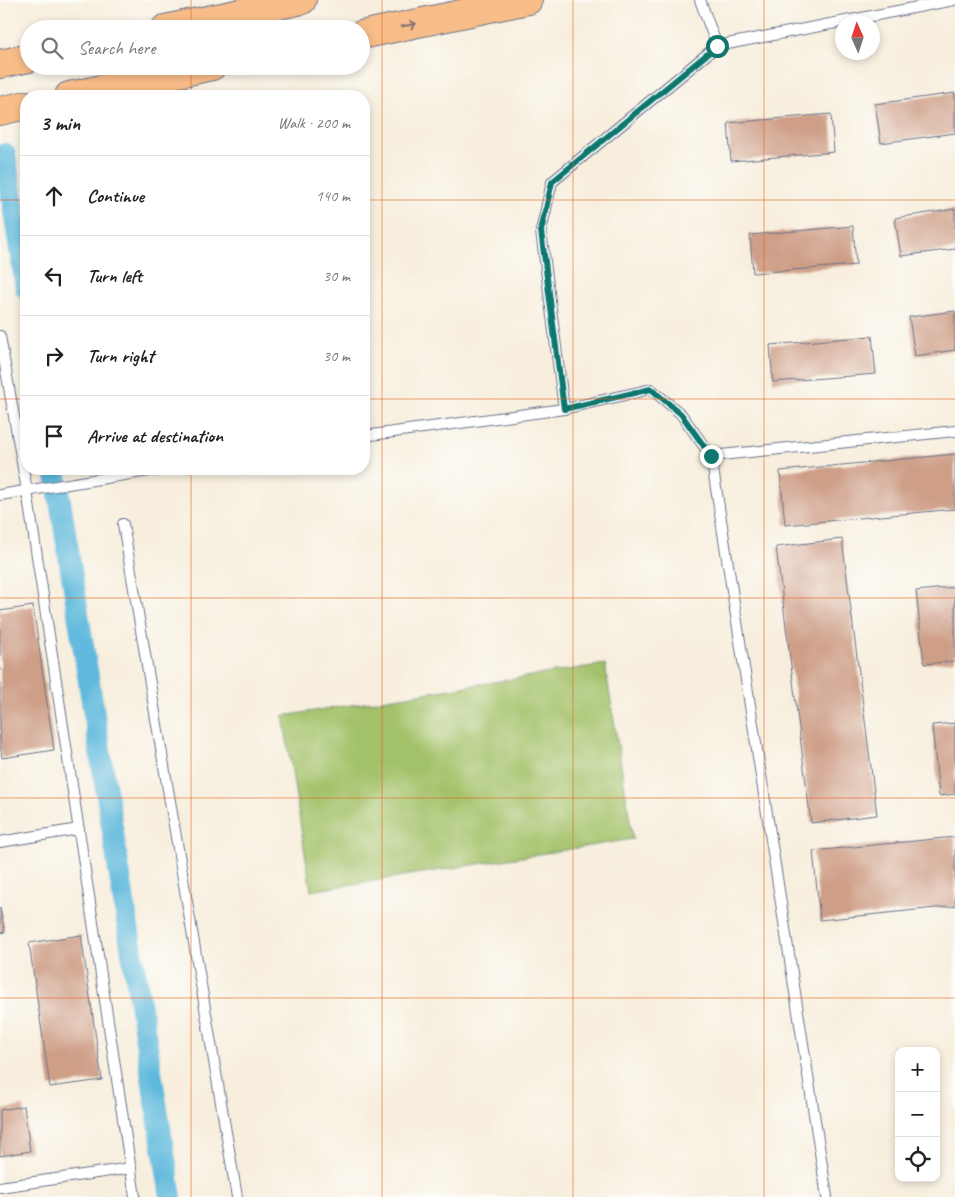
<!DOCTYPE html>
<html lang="en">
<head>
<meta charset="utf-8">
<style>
	:root { --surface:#fff; --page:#f2f2f2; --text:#202124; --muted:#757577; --line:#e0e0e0 }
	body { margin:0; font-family:Caveat,sans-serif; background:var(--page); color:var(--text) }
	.controls { position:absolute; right:15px; bottom:15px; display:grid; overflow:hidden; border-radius:10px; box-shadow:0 2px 8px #0003 }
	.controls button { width:45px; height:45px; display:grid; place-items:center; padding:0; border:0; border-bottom:1px solid var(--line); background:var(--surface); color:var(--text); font:25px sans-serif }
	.compass { position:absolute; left:835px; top:15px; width:45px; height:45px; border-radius:50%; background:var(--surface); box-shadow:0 2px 8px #0003; rotate:357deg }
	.stop { position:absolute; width:15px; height:15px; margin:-11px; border:4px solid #0f766e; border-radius:50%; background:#fff }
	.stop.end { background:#0f766e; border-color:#fff; box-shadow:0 1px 5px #0008 }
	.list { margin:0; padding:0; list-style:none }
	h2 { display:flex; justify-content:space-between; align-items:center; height:65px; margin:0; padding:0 20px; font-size:21px }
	h2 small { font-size:16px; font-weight:400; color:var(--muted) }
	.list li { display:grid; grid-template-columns:32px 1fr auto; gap:15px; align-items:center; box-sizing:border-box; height:80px; padding:0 20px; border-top:1px solid var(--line) }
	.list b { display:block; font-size:19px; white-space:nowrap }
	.list em { font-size:16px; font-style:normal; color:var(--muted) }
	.icon { flex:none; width:28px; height:28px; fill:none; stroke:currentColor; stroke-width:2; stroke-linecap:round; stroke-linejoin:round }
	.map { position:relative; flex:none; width:955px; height:1197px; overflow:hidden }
	.search { position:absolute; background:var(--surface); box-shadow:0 2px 8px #0003; left:20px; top:20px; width:350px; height:55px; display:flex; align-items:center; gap:12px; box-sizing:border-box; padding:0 18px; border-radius:28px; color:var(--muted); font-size:19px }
	.panel { position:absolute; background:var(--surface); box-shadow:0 2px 8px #0003; left:20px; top:90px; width:350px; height:385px; border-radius:20px }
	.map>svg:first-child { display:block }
</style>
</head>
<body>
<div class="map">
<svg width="955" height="1197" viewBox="0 0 955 1197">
	<rect width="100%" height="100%" fill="#fdfcf7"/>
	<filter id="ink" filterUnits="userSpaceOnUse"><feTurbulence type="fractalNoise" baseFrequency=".02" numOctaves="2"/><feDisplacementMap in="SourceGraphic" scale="10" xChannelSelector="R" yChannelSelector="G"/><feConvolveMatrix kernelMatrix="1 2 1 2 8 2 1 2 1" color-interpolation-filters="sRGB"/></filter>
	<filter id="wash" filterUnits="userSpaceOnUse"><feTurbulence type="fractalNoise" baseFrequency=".0096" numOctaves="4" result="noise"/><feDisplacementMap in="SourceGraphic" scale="20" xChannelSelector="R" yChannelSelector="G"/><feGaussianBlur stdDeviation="1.12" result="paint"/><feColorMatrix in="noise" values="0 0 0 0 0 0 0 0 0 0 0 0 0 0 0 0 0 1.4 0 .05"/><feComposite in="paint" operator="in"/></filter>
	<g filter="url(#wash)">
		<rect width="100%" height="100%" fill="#f7eedd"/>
		<path fill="#a3c168" stroke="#5f7863" d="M605 664 633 839 311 891 283 716Z"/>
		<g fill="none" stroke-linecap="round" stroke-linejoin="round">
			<g stroke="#5fb9dd" stroke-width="22">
				<path d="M5 154 26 288"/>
				<path d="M55 469 171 1197"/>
			</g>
		</g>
		<g id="blocks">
			<g fill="#ce9e87">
				<path d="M955 93V133L881 143 875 104Z"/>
				<path d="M831 114 834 152 731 161 728 123Z"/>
				<path d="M955 209V249L901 256 895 218Z"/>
				<path d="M853 226 856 265 753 273 750 235Z"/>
				<path d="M955 311V350L915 356 909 317Z"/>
				<path d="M872 336 876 374 773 382 770 345Z"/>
				<path d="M955 454V509L785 525 780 471Z"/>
				<path d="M842 539 877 815 811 823 776 547Z"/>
				<path d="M955 587V661L924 664 916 591Z"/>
				<path d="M33 606 54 750 2 758 0 744V611Z"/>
				<path d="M955 723V794L939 796 932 725Z"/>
				<path d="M955 837V906L820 920 813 851Z"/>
				<path d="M0 908 5 932 0 933Z"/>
				<path d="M81 935 102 1080 50 1087 29 943Z"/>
				<path d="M24 1106 30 1151 0 1156V1110Z"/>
			</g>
		</g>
	</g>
	<g filter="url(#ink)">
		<use href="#blocks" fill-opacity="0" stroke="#68728a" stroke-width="1"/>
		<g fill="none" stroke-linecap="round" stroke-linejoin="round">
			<defs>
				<g id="service">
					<path d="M700 0 717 46"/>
					<path d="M0 336 27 491 135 1197"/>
					<path d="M564 409 541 231 552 182 717 46 954 0"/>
					<path d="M364 436 564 409 651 389 681 414 711 456 827 1197"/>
					<path d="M711 456 955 431"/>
					<path d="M0 495 161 469"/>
					<path d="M123 524 237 1197"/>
					<path d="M0 842 79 829"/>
					<path d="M0 1187 131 1168"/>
				</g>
				<g id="trunk">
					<path d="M165 29 302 0"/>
					<path d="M361 35 528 0"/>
					<path d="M0 64 29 58"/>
					<path d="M69 96 212 66"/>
					<path d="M0 111 26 105"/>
				</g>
			</defs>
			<use href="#service" stroke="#68728a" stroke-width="12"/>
			<use href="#trunk" stroke="#68728a" stroke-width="30"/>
			<use href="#service" stroke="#fff" stroke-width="10"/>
			<use href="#trunk" stroke="#f8bd89" stroke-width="28"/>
		</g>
		<defs><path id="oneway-shaft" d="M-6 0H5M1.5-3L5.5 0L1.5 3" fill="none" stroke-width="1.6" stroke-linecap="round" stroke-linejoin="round" transform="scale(1.25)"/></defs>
		<use stroke="#7e6f71" href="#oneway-shaft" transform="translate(409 25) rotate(-12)"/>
	</g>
	<g fill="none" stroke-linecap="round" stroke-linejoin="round" filter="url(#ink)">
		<path stroke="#0f766e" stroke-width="6" d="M711 456 681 414 651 389 564 409 541 231 552 182 717 46"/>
	</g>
	<path fill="none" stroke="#e8590c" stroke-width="1" stroke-opacity="0.55" d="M191 0V29M382 0V1197M573 0V1197M764 0V1197M191 66V96M0 200H26M364 200H955M0 399H26M364 399H955M191 469V1197M0 598H955M0 798H955M0 998H955"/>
</svg>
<div class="controls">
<button>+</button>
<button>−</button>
<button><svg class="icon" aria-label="locate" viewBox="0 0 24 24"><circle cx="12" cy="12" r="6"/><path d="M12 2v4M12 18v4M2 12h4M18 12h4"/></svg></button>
</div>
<svg class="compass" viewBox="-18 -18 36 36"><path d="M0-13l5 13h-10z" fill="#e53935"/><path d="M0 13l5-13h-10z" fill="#757577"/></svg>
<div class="stop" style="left:717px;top:46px"></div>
<div class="stop end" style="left:711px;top:456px"></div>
<div class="search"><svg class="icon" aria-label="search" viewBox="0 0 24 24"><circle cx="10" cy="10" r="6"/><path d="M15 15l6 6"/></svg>Search here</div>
<section class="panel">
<h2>3 min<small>Walk · 200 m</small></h2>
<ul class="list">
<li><svg class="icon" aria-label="ahead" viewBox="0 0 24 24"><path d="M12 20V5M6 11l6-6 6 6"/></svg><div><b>Continue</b></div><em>140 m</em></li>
<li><svg class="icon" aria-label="left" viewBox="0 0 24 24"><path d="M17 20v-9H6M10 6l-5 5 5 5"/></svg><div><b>Turn left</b></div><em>30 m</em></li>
<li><svg class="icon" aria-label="right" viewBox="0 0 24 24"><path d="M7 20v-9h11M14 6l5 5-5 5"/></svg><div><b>Turn right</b></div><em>30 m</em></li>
<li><svg class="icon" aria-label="arrive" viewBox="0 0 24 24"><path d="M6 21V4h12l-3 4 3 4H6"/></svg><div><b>Arrive at destination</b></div></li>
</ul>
</section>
</div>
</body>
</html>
